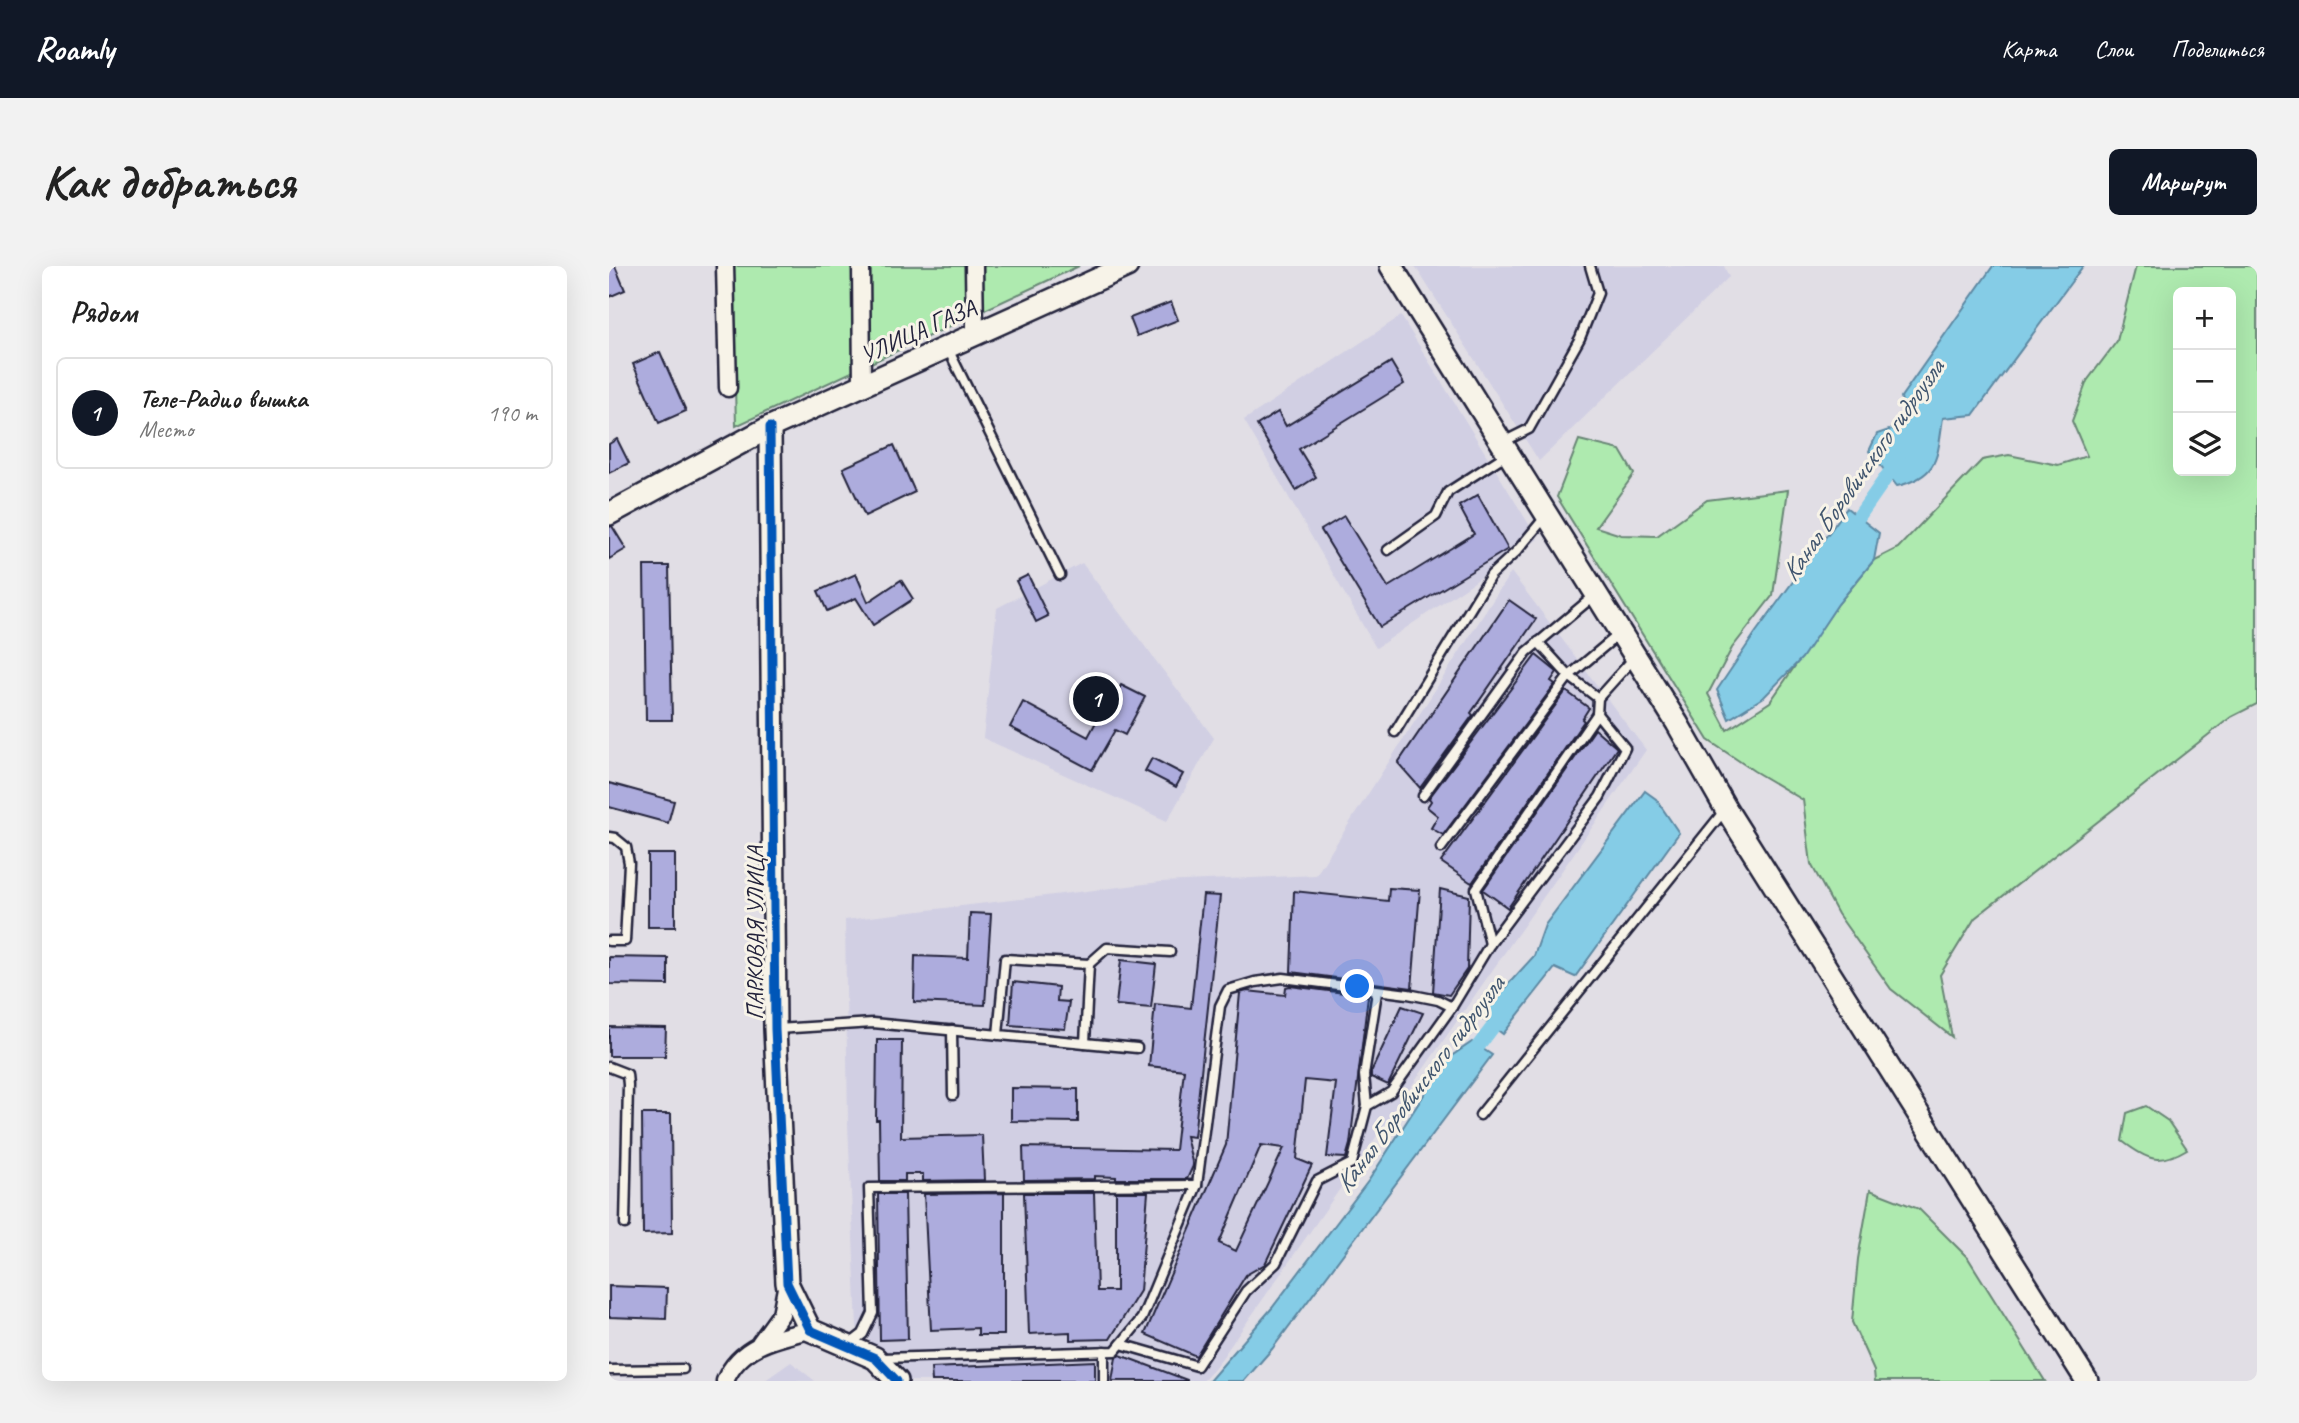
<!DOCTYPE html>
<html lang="ru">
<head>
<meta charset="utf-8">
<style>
	:root { --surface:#fff; --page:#f2f2f2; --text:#222; --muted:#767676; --line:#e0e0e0; --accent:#111827 }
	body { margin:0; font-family:Caveat,sans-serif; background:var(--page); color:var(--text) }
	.controls { position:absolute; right:21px; top:21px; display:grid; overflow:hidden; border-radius:10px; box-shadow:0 7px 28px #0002 }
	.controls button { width:63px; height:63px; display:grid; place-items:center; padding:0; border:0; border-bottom:2px solid var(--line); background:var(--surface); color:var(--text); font:35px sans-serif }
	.you { position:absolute; left:749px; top:721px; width:24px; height:24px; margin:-18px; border:5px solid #fff; border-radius:50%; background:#1a73e8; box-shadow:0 0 0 10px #1a73e833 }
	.badge { display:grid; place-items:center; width:46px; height:46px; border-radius:50%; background:var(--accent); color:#fff; font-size:23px; font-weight:700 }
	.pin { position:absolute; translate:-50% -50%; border:4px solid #fff; box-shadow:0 2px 7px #0006 }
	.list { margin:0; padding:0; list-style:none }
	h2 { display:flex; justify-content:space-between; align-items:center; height:91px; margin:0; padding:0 28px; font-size:30px }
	h2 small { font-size:23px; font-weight:400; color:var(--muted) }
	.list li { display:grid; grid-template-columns:46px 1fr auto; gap:21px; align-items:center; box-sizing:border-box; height:112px; margin:0 14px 14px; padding:0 14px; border:2px solid var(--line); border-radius:10px }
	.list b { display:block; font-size:26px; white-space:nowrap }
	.list p { margin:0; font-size:23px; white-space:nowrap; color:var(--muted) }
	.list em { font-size:23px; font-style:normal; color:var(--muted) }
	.icon { flex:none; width:38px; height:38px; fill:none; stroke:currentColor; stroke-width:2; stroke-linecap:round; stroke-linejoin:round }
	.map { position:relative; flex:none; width:1648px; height:1115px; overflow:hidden; border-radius:10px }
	header { display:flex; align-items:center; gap:42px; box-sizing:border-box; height:98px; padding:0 35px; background:var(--accent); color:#fff }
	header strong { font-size:33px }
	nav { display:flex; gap:38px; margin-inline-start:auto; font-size:24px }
	.intro { display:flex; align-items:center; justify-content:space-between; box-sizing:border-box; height:168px; padding:0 42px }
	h1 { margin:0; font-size:49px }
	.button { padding:18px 32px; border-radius:10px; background:var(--accent); color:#fff; font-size:24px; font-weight:700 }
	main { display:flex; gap:42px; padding:0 42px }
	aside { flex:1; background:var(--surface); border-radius:10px; box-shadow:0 7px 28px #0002 }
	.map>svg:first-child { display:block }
</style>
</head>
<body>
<header>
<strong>Roamly</strong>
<nav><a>Карта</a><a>Слои</a><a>Поделиться</a></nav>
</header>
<div class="intro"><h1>Как добраться</h1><a class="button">Маршрут</a></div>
<main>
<aside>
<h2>Рядом<small></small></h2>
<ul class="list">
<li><span class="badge">1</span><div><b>Теле-Радио вышка</b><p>Место</p></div><em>190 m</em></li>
</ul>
</aside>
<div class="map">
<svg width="1648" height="1115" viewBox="0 0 1648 1115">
	<rect width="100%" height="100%" fill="#e1dee5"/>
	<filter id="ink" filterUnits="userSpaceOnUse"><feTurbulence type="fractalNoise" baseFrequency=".0143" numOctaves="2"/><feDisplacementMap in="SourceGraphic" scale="14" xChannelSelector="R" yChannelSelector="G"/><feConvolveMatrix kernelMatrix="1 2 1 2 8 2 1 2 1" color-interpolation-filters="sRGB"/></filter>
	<g filter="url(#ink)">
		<g fill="#d1cfe3">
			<path d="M806 0H1115L1120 11 930 195Z"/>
			<path d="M792 50 929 273 767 382 635 154Z"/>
			<path d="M473 297 605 472 558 555 374 472 388 342Z"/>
			<path d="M902 306 1037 484 606 1102 594 1115H296L248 1061 239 858 236 654 552 616 707 609Z"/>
			<path d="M182 1096 206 1115H155Z"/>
		</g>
		<g fill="#aeeaaf" stroke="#688675" stroke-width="2" fill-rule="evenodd">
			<path d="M123 0H470L127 160Z"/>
			<path d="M1527 0H1648V438L1622 451 1366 652 1331 709 1343 771 1282 723 1229 648 1202 598 1194 534 1145 505 1099 474 948 231 970 174 1011 184 1025 208 987 261 1012 269 1048 270 1098 234 1179 224 1164 329 1123 382 1099 428 1118 464 1161 436 1229 338 1265 294 1289 282 1373 194 1400 189 1449 199 1478 190 1463 155 1478 115 1508 75ZM1569 26H1622V205H1569Z"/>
			<path d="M1537 840 1559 855 1578 883C1550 900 1538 894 1513 875L1518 847Z"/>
			<path d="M1261 924 1310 943 1359 992 1436 1115H1266L1265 1105 1243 1056 1249 993Z"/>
		</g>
		<g fill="#85cce6" stroke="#5d88a2" stroke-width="2">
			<path d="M1384 0H1474L1364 149 1334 152C1328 190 1331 210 1288 220L1260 185 1268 168 1292 160 1296 152 1292 131Z"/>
			<path d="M1238 242 1270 267 1265 294 1229 338 1193 392 1155 431 1120 453 1108 424 1147 366Z"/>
			<path d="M1036 525 1047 533 1070 567 966 711 946 702 894 768 870 750 925 690 936 659Z"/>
			<path d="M863 776 883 789 663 1083 635 1115H600L663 1042 760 914 838 793Z"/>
		</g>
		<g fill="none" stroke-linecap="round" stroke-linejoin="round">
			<g stroke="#85cce6" stroke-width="14">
				<path d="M1239 266 1290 193"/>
				<path d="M859 794 895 746"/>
			</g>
		</g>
		<g fill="#adacdd" stroke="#22223b" stroke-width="2" fill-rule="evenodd">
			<path d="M0 0H6L16 24 0 31Z"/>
			<path d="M562 36 569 54 528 70 521 52Z"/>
			<path d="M51 86 77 145 50 157 24 98Z"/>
			<path d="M782 96 795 118 690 183 707 211 687 224 648 159 669 146 677 160Z"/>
			<path d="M8 173 20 197 0 207V178Z"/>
			<path d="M285 179 306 226 256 250 234 202Z"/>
			<path d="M869 229 899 283 771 361 712 264 735 250 779 321 865 268 850 240Z"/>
			<path d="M3 260 17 283 0 293V261Z"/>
			<path d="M35 300H60L63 454H37Z"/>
			<path d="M247 308 259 336 292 314 304 333 264 359 247 332 218 345 209 325Z"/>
			<path d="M419 309 439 350 427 356 407 315Z"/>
			<path d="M900 334 927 353 862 447 864 449 811 522 789 497Z"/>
			<path d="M927 389 948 406 942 415 946 418 834 569 822 562 829 550 818 541 822 535 820 532Z"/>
			<path d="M512 419 536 431 516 469 506 464 483 504 401 461 414 436 479 471 494 443 483 438 482 430 488 427 492 428 499 445Z"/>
			<path d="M957 425 980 442 973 453 975 455 863 617 861 616 832 596Z"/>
			<path d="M986 463 1008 482 899 642 874 624Z"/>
			<path d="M543 492 574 508 567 521 536 505Z"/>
			<path d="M0 517 65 535 59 557 0 541Z"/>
			<rect x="39" y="588" width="27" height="73"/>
			<path d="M780 622 811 624 803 722 682 706 685 625 779 635Z"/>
			<path d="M831 623 860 630 858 703 840 729 824 726Z"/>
			<path d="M594 629 611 630 585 871 577 870 584 900 578 913H507V911L485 910V913L415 914 414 881 566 884 575 804 540 800 546 738 582 742Z"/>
			<path d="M361 647 382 648 376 739 305 736 306 690 359 692Z"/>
			<path d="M0 691 59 692V719L0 718Z"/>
			<path d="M512 694 547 698 542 742 507 739Z"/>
			<path d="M404 716 449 721 448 735 460 736 456 763 401 759Z"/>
			<path d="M681 720 759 730 741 878 737 892 718 891 727 817 696 814 688 893 703 899 656 998 637 1009 587 1090 536 1068 617 879 631 727 638 725 676 729 677 721ZM652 879 675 882 627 985 610 977Z"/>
			<path d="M793 740 814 747 779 819 762 811V806Z"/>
			<path d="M0 761 57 762 56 790H0Z"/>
			<path d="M268 774H293L292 871 373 869 375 914 314 915V908H296V915H271L270 854H267Z"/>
			<path d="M402 822 469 823V856L402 855Z"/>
			<path d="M33 848H62L63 967 34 968Z"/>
			<path d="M507 926H539L531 1025 501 1073 461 1074V1066L420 1068 415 927H485L488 1025H507Z"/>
			<path d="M395 927V1069H369V1062L322 1064 315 928Z"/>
			<path d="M269 928H296L299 1073 271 1074Z"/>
			<path d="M0 1020 58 1022 57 1053 0 1051Z"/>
			<path d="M511 1089 578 1114V1115H503L507 1091Z"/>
			<path d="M486 1095V1115H323L322 1102Z"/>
		</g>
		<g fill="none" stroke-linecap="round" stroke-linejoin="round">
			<defs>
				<g id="lane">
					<path d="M339 83 451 309"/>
					<path d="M894 176 920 163 971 72 989 27 981 0"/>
					<path d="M779 284 827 250 839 226 898 188"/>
					<path d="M929 376 960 410 989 432"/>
					<path d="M786 466 882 309 908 285 937 250"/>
					<path d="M814 530 918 386 986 329"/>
					<path d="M0 571 6 572 17 581 20 597 16 675H0"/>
					<path d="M832 582 960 410 1010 368"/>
					<path d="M881 678 867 623 988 448"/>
					<path d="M480 698 498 682 561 686"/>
					<path d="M168 763 264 757 476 777 480 698 396 693 389 769"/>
					<path d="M343 764 344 829"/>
					<path d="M476 777 528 782"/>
					<path d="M0 801 18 808 19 819 16 958"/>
					<path d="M758 840 755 809 768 726"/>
					<path d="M871 849 1115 545"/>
					<path d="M241 1078 254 1068 264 1047 260 922 588 919"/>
					<path d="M512 1078 533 1052 588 919 611 740 619 724 646 716 674 712 799 728 829 734 843 741"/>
					<path d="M272 1092 506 1085 512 1078 588 1100 637 1025 667 997 708 915 743 897 758 840 782 826 843 741 881 678 991 531 1016 482 988 448 989 432 1025 392"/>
					<path d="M0 1104 74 1103"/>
					<path d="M495 1115V1085"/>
				</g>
				<g id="street">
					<path d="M116 0 119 122"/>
					<path d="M252 0 253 119"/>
					<path d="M365 0 366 68"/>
					<path d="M151 1077 172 1048 178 1017"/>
					<path d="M116 1115C131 1079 167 1072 201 1064"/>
				</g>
				<g id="secondary">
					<path d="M782 0 1068 457 1117 543 1478 1115"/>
					<path d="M161 161 166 763 178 1017 201 1064 266 1092 288 1115"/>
					<path d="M0 248 161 161 518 0"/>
				</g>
			</defs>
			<use href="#lane" stroke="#22223b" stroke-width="13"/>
			<use href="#street" stroke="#22223b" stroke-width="21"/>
			<use href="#secondary" stroke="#22223b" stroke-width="26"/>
			<use href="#lane" stroke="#f7f3e8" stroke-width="8"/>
			<use href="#street" stroke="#f7f3e8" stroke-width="16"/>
			<use href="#secondary" stroke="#f7f3e8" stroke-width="21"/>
			<defs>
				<path id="cycleway" d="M161 161 166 763 178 1017 201 1064 266 1092 288 1115"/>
			</defs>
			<use href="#cycleway" stroke="#f7f3e8" stroke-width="13"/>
			<use href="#cycleway" stroke="#0057b8" stroke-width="9"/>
		</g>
	</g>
	<g text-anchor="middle" stroke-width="6" stroke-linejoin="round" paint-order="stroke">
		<g font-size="24" fill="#22223b" stroke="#f7f3e8">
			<text transform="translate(309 65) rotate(-24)" y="8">УЛИЦА ГАЗА</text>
			<text transform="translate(146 667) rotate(-90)" y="8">ПАРКОВАЯ УЛИЦА</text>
		</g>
		<g font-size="26" font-style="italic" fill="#40556e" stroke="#f7f3e8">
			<text transform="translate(1253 204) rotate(-55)" y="9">Канал Боровичского гидроузла</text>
			<text transform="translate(810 818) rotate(-53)" y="9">Канал Боровичского гидроузла</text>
		</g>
	</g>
</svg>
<div class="controls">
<button>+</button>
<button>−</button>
<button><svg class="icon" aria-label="layers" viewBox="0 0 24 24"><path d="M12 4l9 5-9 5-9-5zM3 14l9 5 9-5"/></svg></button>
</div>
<div class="you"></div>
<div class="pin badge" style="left:487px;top:433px">1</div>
</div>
</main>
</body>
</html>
